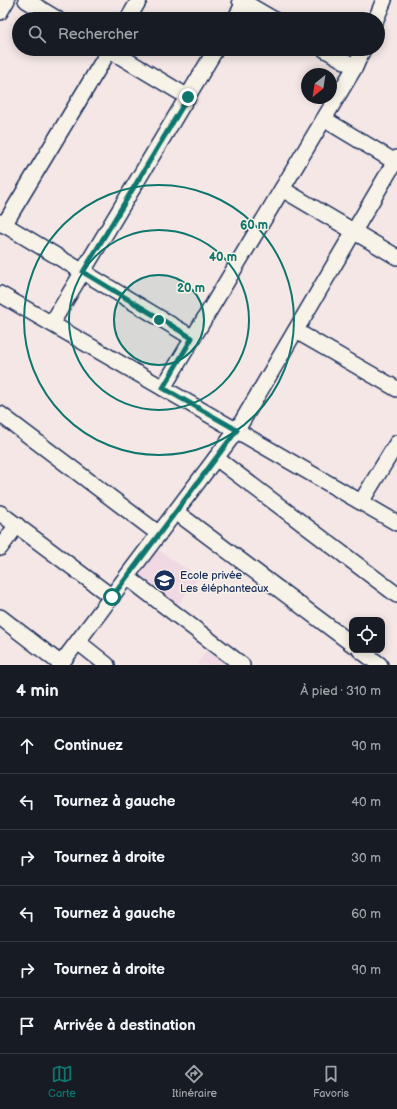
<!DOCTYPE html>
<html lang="fr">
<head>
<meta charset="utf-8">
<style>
	:root { --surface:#171b24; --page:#20242c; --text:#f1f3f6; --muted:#9ea1a6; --line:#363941; --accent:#0f766e }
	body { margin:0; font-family:"Balsamiq Sans",sans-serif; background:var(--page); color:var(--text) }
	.controls { position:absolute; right:12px; bottom:12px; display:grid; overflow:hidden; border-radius:8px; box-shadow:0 2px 10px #0003 }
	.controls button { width:36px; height:36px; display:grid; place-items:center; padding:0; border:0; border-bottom:1px solid var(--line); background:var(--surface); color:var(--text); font:20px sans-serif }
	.compass { position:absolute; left:301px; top:68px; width:36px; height:36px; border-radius:50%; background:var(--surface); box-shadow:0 2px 10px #0003; rotate:210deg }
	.stop { position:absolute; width:12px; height:12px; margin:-9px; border:3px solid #0f766e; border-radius:50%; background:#fff }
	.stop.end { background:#0f766e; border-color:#fff; box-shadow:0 1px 4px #0008 }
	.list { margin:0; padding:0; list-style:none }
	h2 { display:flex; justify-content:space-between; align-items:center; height:52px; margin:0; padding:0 16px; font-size:17px }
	h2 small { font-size:13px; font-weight:400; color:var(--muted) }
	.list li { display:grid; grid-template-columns:26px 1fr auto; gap:12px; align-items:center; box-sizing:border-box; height:56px; padding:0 16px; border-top:1px solid var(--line) }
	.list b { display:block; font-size:15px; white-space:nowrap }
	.list em { font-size:13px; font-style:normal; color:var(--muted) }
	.icon { flex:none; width:22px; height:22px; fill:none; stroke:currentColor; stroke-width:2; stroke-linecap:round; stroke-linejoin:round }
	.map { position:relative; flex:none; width:397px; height:665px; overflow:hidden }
	.search { position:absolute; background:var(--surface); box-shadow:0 2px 10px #0003; left:12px; right:12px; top:12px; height:44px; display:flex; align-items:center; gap:10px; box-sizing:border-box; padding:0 14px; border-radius:22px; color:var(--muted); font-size:15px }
	.sheet { height:388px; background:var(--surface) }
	nav { display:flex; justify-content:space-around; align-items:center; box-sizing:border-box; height:56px; border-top:1px solid var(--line); background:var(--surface); font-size:11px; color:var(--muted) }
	nav a { display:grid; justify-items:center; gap:2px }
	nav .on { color:var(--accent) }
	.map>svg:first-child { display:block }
</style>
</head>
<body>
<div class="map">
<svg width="397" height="665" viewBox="0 0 397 665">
	<rect width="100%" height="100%" fill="#f4e7e6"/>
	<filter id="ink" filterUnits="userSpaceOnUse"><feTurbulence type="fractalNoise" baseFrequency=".025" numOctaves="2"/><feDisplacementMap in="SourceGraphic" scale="8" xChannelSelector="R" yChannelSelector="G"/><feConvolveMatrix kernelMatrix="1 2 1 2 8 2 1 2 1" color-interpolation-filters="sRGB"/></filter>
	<g filter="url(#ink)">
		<g fill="#f0d9e3">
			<path d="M157 549 199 577 172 612 131 584Z"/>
			<path d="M206 651 229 665H197Z"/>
		</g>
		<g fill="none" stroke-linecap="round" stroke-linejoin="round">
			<defs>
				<g id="minor">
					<path d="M26 0 57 19"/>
					<path d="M240 0 273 19"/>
					<path d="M0 12 7 0"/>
					<path d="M128 19 139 0"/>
					<path d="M235 19 244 3"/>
					<path d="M376 19 384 0"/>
					<path d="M108 49 188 97"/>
					<path d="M324 49 355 67"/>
					<path d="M324 119 397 163"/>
					<path d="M282 189 397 257"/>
					<path d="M0 222 193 338"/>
					<path d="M4 225 110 49"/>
					<path d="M0 294 397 523"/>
					<path d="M52 323 216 49"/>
					<path d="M296 331 397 389"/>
					<path d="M163 388 355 67 363 49"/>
					<path d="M0 414 159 534"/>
					<path d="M216 458 397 595"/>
					<path d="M361 502 397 443"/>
					<path d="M176 512 352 644"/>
					<path d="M0 513 112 597"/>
					<path d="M0 548 17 525"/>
					<path d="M127 577 242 665"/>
					<path d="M0 617 61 664"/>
					<path d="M78 642 107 665"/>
					<path d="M360 650 380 665"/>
					<path d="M60 665 237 430 397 158"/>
				</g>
			</defs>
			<use href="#minor" stroke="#1b2f5e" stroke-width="18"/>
			<use href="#minor" stroke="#f7f3e8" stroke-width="15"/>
		</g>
	</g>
	<g fill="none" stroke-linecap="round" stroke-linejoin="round" filter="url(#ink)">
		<path stroke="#0f766e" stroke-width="5" d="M112 597 237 430 163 388 192 338 83 272 188 97"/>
	</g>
	<circle cx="159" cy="320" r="45" fill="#0f766e" fill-opacity=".12"/>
	<g fill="none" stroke="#0f766e" stroke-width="2">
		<circle cx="159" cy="320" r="45"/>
		<circle cx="159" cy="320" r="90"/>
		<circle cx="159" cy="320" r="135"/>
	</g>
	<defs>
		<symbol id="school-disc" viewBox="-11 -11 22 22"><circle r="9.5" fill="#1b2f5e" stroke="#f7f3e8"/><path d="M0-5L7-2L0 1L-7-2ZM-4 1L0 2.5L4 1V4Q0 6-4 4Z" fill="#fff"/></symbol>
	</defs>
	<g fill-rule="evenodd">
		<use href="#school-disc" x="152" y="568" width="25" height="25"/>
	</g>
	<g text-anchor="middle" stroke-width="3" stroke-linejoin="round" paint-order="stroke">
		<g font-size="11" fill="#1b2f5e" stroke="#f7f3e8" text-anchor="start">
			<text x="180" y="579">Ecole privée<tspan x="180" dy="13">Les éléphanteaux</tspan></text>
		</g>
	</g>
	<circle cx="159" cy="320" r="6" fill="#0f766e" stroke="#f7f3e8" stroke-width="2"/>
	<g font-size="12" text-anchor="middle" font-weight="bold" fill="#0f766e" stroke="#f7f3e8" stroke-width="3" stroke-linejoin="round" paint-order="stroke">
		<text x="254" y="229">60 m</text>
		<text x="223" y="261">40 m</text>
		<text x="191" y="292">20 m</text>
	</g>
</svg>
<div class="controls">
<button><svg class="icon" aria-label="locate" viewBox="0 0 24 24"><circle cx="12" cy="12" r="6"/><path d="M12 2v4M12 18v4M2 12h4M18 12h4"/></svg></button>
</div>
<svg class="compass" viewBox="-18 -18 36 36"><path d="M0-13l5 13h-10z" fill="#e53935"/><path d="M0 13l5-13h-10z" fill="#9ea1a6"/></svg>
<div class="stop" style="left:112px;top:597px"></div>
<div class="stop end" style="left:188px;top:97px"></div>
<div class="search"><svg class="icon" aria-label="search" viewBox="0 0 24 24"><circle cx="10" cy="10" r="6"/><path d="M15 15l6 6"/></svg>Rechercher</div>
</div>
<section class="sheet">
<h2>4 min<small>À pied · 310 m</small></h2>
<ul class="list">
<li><svg class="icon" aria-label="ahead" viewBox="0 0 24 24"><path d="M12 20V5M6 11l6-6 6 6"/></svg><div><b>Continuez</b></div><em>90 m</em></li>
<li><svg class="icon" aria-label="left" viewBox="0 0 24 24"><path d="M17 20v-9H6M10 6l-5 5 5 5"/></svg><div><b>Tournez à gauche</b></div><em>40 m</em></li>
<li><svg class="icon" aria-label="right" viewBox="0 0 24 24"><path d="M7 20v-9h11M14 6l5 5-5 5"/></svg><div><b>Tournez à droite</b></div><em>30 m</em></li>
<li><svg class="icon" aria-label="left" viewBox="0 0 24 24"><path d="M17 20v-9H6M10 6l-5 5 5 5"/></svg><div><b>Tournez à gauche</b></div><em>60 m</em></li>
<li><svg class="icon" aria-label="right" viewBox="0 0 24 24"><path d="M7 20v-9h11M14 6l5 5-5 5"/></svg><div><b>Tournez à droite</b></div><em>90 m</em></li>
<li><svg class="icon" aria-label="arrive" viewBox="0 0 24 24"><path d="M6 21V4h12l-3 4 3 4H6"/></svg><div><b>Arrivée à destination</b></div></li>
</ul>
</section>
<nav>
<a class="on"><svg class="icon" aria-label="map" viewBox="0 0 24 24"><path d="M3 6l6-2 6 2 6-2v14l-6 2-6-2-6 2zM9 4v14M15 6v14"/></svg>Carte</a>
<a><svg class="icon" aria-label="directions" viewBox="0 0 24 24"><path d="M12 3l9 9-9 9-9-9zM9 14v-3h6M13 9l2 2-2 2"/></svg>Itinéraire</a>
<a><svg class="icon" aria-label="saved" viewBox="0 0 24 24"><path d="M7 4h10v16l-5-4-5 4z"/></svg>Favoris</a>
</nav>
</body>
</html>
